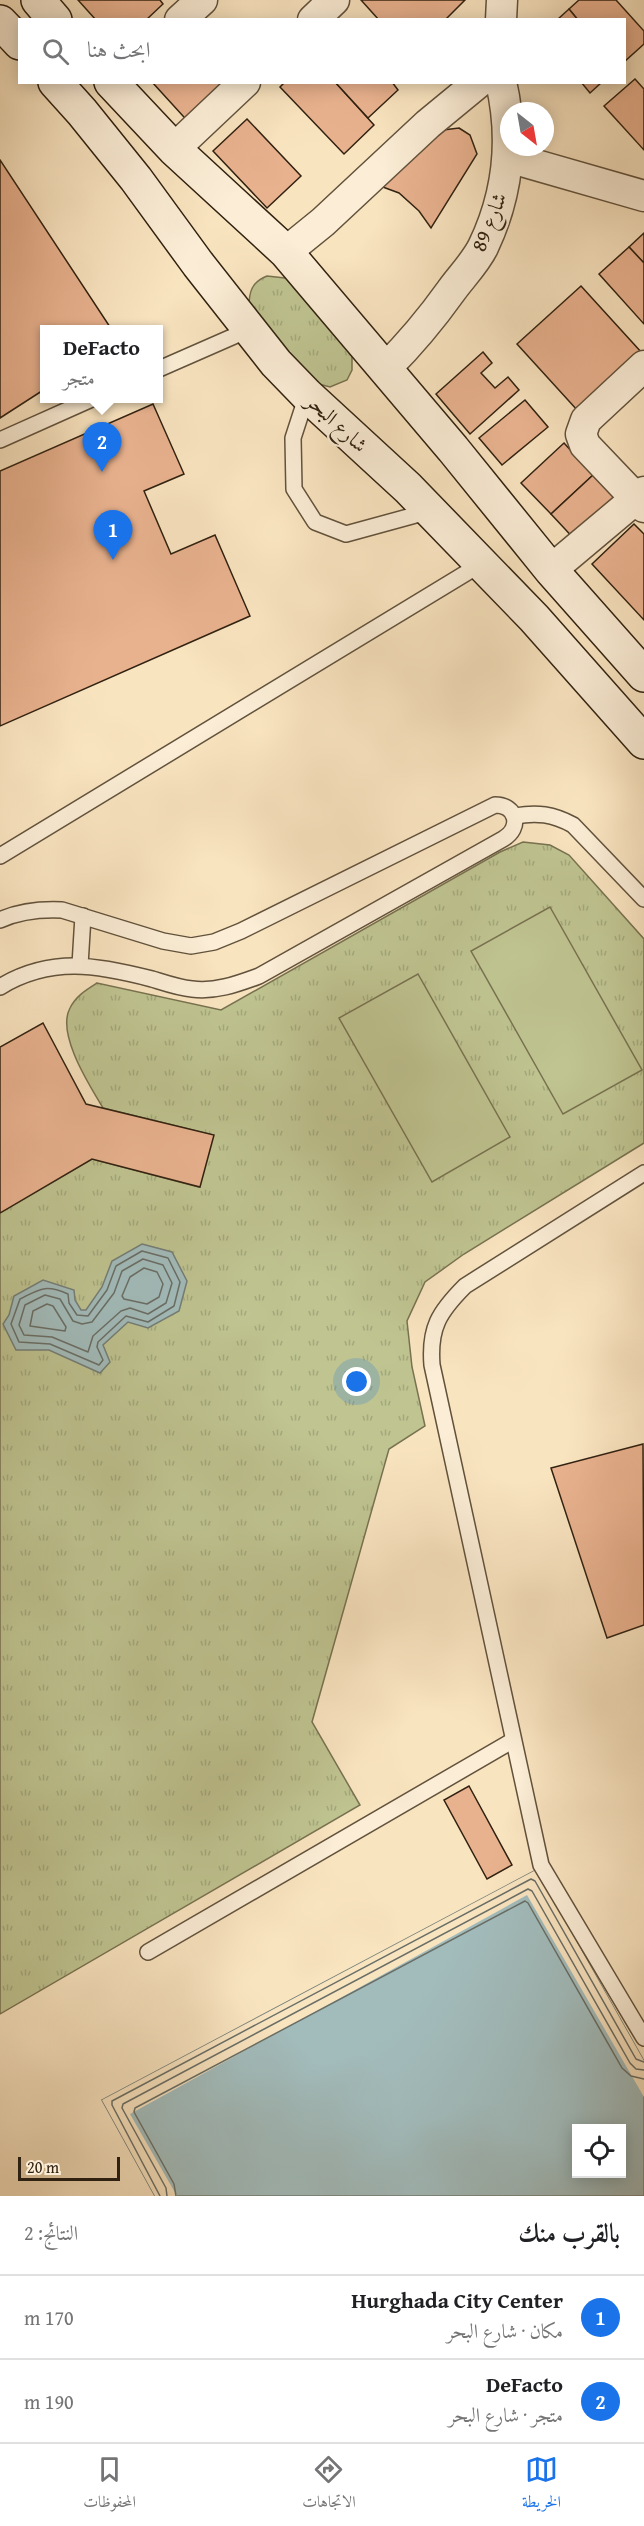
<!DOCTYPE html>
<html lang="ar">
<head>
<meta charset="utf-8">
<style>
	:root { --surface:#fff; --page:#f2f2f2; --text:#202124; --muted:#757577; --line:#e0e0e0; --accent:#1a73e8 }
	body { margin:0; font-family:"Gentium Book Plus",Amiri,serif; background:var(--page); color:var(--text); direction:rtl }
	.controls { position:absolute; right:18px; bottom:18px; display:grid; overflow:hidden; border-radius:0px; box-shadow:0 3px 15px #0003 }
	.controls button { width:54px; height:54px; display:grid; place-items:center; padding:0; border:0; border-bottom:2px solid var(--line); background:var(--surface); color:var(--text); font:30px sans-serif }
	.compass { position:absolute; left:500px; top:102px; width:54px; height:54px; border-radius:50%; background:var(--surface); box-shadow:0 3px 15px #0003; rotate:149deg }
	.scale { position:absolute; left:18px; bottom:15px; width:102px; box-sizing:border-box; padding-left:6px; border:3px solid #302110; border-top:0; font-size:16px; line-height:21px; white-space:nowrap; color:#302110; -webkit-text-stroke:4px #fbedd6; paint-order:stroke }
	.you { position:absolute; left:357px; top:1382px; width:21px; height:21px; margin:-15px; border:4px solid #fff; border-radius:50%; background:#1a73e8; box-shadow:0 0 0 9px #1a73e833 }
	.badge { display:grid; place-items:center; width:39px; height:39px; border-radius:50%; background:var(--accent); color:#fff; font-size:20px; font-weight:700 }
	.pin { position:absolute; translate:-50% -50px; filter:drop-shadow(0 2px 3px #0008) }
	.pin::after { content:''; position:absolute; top:32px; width:21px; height:18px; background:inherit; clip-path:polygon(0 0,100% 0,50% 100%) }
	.popup { position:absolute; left:40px; top:325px; width:123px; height:78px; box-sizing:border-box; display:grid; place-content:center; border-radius:0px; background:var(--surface); filter:drop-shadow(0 2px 4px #0005); font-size:20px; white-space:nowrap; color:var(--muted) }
	.popup b { font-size:22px; color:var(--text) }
	.popup::after { content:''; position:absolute; left:50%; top:100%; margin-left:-12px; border:12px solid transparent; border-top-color:var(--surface) }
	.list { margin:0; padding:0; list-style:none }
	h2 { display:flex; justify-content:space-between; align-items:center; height:78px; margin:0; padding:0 24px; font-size:26px }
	h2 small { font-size:20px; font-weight:400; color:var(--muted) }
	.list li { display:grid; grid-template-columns:39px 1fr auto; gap:18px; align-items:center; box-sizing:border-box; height:84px; padding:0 24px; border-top:2px solid var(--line) }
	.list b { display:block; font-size:22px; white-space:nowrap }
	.list p { margin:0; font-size:20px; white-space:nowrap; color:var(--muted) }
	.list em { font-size:20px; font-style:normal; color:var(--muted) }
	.icon { flex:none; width:33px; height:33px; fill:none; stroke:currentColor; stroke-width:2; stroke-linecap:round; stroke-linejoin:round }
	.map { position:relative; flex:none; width:644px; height:2196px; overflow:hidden; direction:ltr }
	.search { position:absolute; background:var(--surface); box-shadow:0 3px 15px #0003; left:18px; right:18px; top:18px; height:66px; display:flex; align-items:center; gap:15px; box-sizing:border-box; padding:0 21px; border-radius:0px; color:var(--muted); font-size:22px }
	.sheet { height:246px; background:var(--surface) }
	nav { display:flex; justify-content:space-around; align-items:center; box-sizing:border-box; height:84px; border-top:2px solid var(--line); background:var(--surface); font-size:16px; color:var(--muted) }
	nav a { display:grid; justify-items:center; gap:3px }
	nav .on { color:var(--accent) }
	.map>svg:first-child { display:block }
</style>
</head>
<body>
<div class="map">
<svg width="644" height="2196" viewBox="0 0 644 2196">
	<defs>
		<pattern id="grass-tufts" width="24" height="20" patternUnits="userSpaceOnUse" patternTransform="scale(1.5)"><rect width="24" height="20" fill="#bfc491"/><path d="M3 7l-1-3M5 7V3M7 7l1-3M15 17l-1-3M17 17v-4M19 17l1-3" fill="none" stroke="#a4a87c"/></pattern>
	</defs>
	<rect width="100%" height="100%" fill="#f9e4c0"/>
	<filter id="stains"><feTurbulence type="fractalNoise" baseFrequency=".00333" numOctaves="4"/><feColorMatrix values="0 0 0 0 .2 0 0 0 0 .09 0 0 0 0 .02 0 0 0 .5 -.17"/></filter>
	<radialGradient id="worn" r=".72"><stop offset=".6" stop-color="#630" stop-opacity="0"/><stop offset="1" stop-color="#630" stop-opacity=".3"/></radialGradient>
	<g fill="url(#grass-tufts)" stroke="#787250" stroke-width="1.5">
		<path d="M267 276 285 278 296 283 352 351V370L347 380 330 387 315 383 249 307C249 291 252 282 267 276Z"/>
		<path d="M523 842 550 845 569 855 644 939V1143L464 1254 425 1282 407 1321 412 1367 425 1426 389 1449 312 1722 360 1805 0 2014V1213L92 1159 199 1187 213 1135 103 1108C90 1086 56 1034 70 1008 76 996 86 990 97 983L221 1010 500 852Z"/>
	</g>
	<g fill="#bfc491" stroke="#787250" stroke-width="1.5">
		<path d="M550 907 642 1070 563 1114 471 951Z"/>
		<path d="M418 974 510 1137 432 1182 339 1018Z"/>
	</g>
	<g fill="#a2bcbc" stroke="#747e77" stroke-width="1.5" fill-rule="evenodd">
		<path d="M142 1244 172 1252 187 1281 179 1311 148 1328 128 1322 103 1345 110 1362 100 1373 49 1350H16L3 1324 9 1315 14 1296 43 1280 74 1290 75 1300 81 1310H86L102 1287 112 1261Z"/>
		<path d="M536 1870 644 2061V2196H155L102 2100ZM576 2128H622V2174H576Z"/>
	</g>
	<path fill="#f9e4c0" d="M536 1870 644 2061V2097L527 1895 130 2114 177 2196H155L102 2100Z"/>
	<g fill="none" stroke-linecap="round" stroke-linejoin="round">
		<g stroke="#696e66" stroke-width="1.5">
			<path d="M142 1251 168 1258 180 1282 174 1306 148 1322 126 1316 98 1342 97 1347 103 1360 99 1365 50 1344 19 1342 11 1324 20 1299C40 1289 45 1284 68 1294L69 1303 77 1315 88 1316 107 1290 116 1266Z"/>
			<path d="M143 1259 163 1265 172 1283 166 1303 148 1314 130 1308 121 1311 93 1336 88 1352 52 1337 24 1335 19 1325 25 1305 45 1295 60 1299 73 1321 82 1324 92 1322 114 1293 122 1271Z"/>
			<path d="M144 1268 157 1272 163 1284 159 1297 147 1304 124 1299 122 1296 130 1277Z"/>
			<path d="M47 1304 53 1306 66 1327 65 1331 30 1326 33 1311Z"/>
			<path d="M160 2196 112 2105V2101L531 1879 535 1881 636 2059 644 2062"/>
			<path d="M167 2196 166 2188 122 2108 123 2104 528 1889 532 1891 630 2063 636 2069 644 2070"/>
			<path d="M176 2196 174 2184 134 2112 135 2108 525 1901 528 1903 622 2068 631 2076 644 2079"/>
		</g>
	</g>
	<g fill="#e9b28f" stroke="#302110" stroke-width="1.5">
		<path d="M78 0H160L163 4 146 20H96Z"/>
		<path d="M361 0H465L445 20H379Z"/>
		<path d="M579 0H616L644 31V44L624 62V20H578L569 9Z"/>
		<path d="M569 9 578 20H557Z"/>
		<path d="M635 79 644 89V150L604 106Z"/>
		<path d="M152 82H240L193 127Z"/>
		<path d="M285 82H335L374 125 344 154 280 87Z"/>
		<path d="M335 82H392L398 90 368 118Z"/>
		<path d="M581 82H602L590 93Z"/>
		<path d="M247 119 301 176 267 208 213 151Z"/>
		<path d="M459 128 470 135 477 154 431 228 419 211 399 193 380 186 443 130Z"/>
		<path d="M0 160 112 330H45V389L0 418Z"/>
		<path d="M644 233V263L629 247Z"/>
		<path d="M629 247 644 263V324L599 274Z"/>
		<path d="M581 286 642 353 578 411 517 344Z"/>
		<path d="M483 352 492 363 481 373 495 388 508 377 519 390 470 434 436 394Z"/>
		<path d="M525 400 548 427 502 465 479 438Z"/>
		<path d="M153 404 184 474 144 491 171 554 215 535 250 616 0 726V471Z"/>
		<path d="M564 443 593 475 551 514 521 483Z"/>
		<path d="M593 475 620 503 578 543 551 514Z"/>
		<path d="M634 524 644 534V620L592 564Z"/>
		<path d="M43 1023 86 1104 214 1135 200 1187 92 1159 0 1213V1047Z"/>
		<path d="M643 1444 644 1625 607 1638 551 1468Z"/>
		<path d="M469 1786 512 1865 487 1879 444 1800Z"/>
	</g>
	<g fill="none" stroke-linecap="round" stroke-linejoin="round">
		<defs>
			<g id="lane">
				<path d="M159 369 248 330"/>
				<path d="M307 395 293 438 294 489 315 522 346 534 430 511"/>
				<path d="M0 440 94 398"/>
				<path d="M515 816C537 812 553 814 573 825L644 899"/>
				<path d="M0 856 481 564"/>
				<path d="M0 920C20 911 40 909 62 910L163 941 191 946 214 942 241 931 495 805C517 805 522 828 503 839L259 976C237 984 216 992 192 989 179 988 165 983 152 979 98 965 51 956 0 987"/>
				<path d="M80 965 83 916"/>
				<path d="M644 1173 465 1286C439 1312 429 1328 432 1365L541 1865 644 2038"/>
				<path d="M148 1952 512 1741"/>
			</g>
			<g id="street">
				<path d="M180 20 202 0"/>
				<path d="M313 20 334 0"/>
				<path d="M501 20 502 0"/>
				<path d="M174 149 245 82"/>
				<path d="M508 157 644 196"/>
				<path d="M286 252 323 222 428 124 479 82"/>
				<path d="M644 366 586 420 581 434 585 445 644 507"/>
				<path d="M386 368C410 344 431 319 451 291 461 277 475 263 483 247 508 195 514 138 501 82"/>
				<path d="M551 570 644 492"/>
			</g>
			<g id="secondary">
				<path d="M38 0 55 20"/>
				<path d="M0 22 20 43"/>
				<path d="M55 82 82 112 136 179 198 264 276 363 307 395 408 488 534 618 644 742"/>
				<path d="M111 82 174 149 286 252 453 449 551 570 644 675"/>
			</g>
		</defs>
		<use href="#lane" stroke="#62523c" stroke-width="18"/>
		<use href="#street" stroke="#62523c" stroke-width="33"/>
		<use href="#secondary" stroke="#302110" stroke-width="36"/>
		<use href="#lane" stroke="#fbedd6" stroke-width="15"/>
		<use href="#street" stroke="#fbedd6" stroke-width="30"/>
		<use href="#secondary" stroke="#fbedd6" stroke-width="33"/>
	</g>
	<g text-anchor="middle" stroke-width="4.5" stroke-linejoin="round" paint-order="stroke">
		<g font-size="21" fill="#302110" stroke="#fbedd6">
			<text transform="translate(489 222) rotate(-68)" y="7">شارع 89</text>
			<text transform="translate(337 423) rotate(43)" y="7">شارع البحر</text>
		</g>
	</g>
	<rect width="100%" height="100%" filter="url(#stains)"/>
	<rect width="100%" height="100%" fill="url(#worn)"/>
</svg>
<div class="controls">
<button><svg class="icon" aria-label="locate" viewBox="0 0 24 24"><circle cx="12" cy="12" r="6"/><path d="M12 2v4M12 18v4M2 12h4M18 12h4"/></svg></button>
</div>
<svg class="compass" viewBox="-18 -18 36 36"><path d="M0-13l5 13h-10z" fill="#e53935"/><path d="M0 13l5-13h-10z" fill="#757577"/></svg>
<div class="scale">20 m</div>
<div class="you"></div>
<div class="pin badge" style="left:113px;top:560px">1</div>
<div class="pin badge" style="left:102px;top:472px">2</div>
<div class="popup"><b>DeFacto</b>متجر</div>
<div class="search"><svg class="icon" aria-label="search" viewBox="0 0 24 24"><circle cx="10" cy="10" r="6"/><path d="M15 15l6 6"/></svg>ابحث هنا</div>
</div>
<section class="sheet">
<h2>بالقرب منك<small>النتائج: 2</small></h2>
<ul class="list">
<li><span class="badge">1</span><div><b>Hurghada City Center</b><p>مكان · شارع البحر</p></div><em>170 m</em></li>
<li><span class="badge">2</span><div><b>DeFacto</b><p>متجر · شارع البحر</p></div><em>190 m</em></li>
</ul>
</section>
<nav>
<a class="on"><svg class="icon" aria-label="map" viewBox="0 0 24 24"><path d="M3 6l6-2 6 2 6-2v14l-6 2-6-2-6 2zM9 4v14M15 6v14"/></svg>الخريطة</a>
<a><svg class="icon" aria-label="directions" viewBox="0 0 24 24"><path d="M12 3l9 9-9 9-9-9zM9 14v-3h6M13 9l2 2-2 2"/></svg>الاتجاهات</a>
<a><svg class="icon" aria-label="saved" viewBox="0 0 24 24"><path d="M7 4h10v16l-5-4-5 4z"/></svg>المحفوظات</a>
</nav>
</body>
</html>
